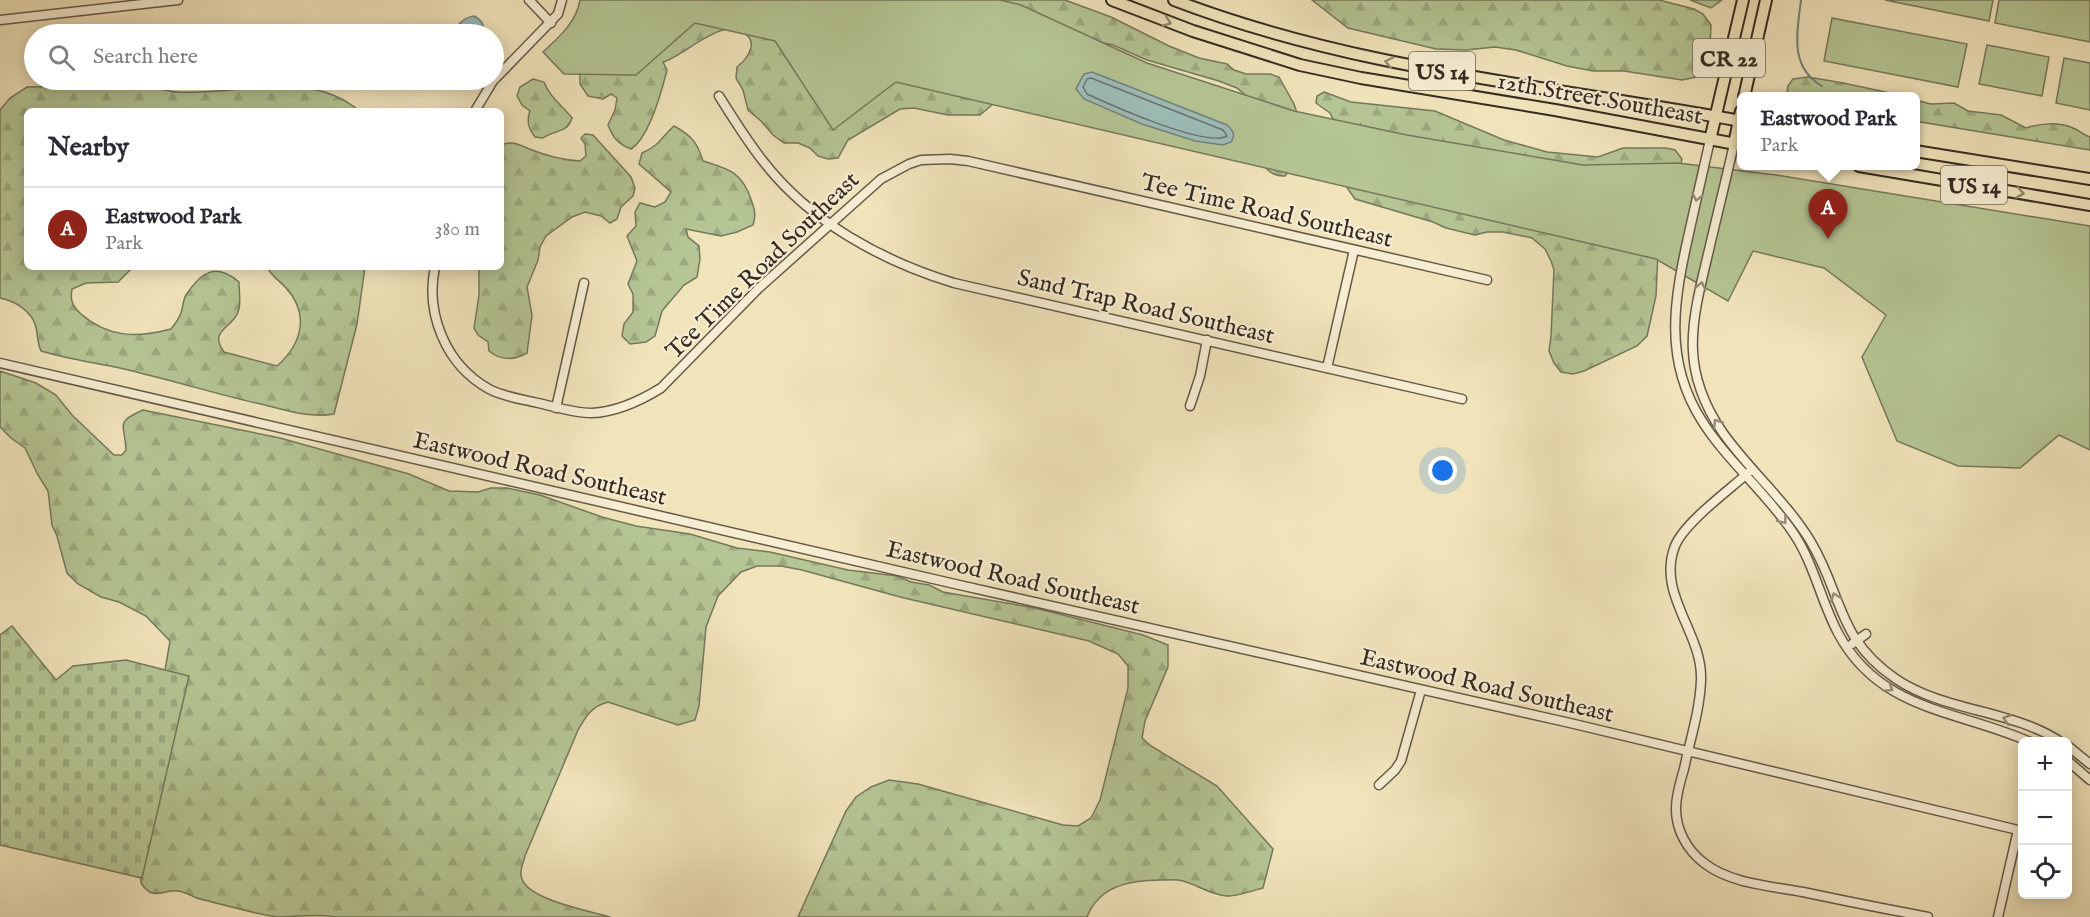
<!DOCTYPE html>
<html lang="en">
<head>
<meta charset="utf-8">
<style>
	:root { --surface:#fff; --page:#f7f7f7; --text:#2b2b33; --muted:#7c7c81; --line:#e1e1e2; --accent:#8f2418 }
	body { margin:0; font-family:"IM FELL English",serif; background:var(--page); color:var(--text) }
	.controls { position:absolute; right:18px; bottom:18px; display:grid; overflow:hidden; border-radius:9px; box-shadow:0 3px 15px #0003 }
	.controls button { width:54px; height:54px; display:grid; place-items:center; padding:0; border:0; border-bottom:2px solid var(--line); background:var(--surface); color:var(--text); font:30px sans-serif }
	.you { position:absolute; left:1443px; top:471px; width:21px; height:21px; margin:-15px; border:4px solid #fff; border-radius:50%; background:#1a73e8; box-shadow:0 0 0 9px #1a73e833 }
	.badge { display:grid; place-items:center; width:39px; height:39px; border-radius:50%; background:var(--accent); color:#fff; font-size:20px; font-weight:700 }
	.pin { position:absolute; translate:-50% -50px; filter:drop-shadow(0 2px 3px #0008) }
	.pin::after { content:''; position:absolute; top:32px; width:21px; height:18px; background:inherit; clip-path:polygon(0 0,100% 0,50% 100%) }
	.popup { position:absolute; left:1737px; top:92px; width:183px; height:78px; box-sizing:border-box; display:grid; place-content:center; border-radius:9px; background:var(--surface); filter:drop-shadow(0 2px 4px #0005); font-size:20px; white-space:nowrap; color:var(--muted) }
	.popup b { font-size:22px; color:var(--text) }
	.popup::after { content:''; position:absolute; left:50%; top:100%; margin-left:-12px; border:12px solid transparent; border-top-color:var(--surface) }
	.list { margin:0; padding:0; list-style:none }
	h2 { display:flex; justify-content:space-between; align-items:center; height:78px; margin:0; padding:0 24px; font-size:26px }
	h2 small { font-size:20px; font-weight:400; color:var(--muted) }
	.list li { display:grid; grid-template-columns:39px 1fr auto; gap:18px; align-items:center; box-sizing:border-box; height:84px; padding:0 24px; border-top:2px solid var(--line) }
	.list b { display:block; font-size:22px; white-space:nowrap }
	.list p { margin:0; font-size:20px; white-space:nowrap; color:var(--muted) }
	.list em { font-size:20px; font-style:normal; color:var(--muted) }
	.icon { flex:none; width:33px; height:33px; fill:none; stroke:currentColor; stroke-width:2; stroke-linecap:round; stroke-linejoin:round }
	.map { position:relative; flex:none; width:2090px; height:917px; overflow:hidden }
	.search { position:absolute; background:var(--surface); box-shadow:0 3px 15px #0003; left:24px; top:24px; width:480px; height:66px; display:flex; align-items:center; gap:15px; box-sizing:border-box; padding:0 21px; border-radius:33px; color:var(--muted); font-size:22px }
	.panel { position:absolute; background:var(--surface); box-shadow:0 3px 15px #0003; left:24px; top:108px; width:480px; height:162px; border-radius:9px }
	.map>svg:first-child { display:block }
</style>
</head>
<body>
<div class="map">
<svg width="2090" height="917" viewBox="0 0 2090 917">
	<defs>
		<pattern id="forest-firs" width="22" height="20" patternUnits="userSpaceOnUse" patternTransform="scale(1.5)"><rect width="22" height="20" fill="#b5c594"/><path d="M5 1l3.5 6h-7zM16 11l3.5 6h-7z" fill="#9ca97f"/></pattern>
		<pattern id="cemetery-stones" width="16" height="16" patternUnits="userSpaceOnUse" patternTransform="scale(1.5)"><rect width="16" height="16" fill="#b5c594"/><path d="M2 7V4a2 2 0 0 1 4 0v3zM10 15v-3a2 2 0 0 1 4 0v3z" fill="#9ca97f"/></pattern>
	</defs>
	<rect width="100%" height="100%" fill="#f1e4bb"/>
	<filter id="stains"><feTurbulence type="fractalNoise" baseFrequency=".00333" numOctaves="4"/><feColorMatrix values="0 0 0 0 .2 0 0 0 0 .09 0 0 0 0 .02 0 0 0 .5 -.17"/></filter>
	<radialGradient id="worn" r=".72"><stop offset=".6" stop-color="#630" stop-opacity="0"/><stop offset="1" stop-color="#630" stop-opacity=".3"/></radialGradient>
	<g fill="url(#forest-firs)" stroke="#75785b" stroke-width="1.5">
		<path d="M694 0H1065L1111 17 1169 46 1199 58 1227 64 1234 70 1246 74H1270L1279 77 1294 104 1299 119 1292 167 1285 176C1271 177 1265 167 1256 157V104L1237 88 1219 81 1147 60 1113 45 1094 41 1000 98 980 115H948L914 108 900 109 848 140 838 158 828 159 818 156 810 148 798 143H784L773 135 761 121 748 110 743 90 736 78 737 67C744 61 748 57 751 48 752 43 751 39 747 35 727 12 683 57 663 62L667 70C662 90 650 137 631 149 618 144 613 138 608 125L615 110 617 98 611 94 603 99 588 96 580 84V66Z"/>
		<path d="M1312 0H1659L1694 9 1703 14 1711 25 1710 45 1705 68 1696 77 1682 80 1624 71H1593L1567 66 1516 50 1495 47 1466 50 1436 49 1348 28Z"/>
		<path d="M1690 0H1722L1711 8Z"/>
		<path d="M1808 77 1843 83 1890 93 1897 96 1792 97 1787 94 1788 86 1793 79Z"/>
		<path d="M533 79 544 82C550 98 562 105 572 118 567 134 555 129 543 138L535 137C529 129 526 122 530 111L522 105 517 96 520 87Z"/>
		<path d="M101 83C115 84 130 82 143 84 154 87 166 92 178 92 237 96 310 68 359 111H27V267H133L118 282 86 283 72 289C70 300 72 306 81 314 109 338 137 338 171 329 175 324 179 319 181 313 183 307 183 300 186 295 201 272 216 262 239 282 239 293 242 307 236 316 227 330 210 332 224 352L277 366C302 344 310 314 286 288 279 280 271 276 267 267H365L357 324 334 414C311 418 288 411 265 405 223 396 182 383 140 373 107 364 74 361 41 351 37 342 38 336 36 327 32 311 15 301 0 298V110L10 98 27 87 79 86Z"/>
		<path d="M1324 92 1351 102 1435 111 1504 140 1547 152 1598 157 1623 148H1666L1675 150 1682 159 1658 251 1656 296 1647 336 1637 346 1584 371 1573 374 1561 372 1554 363 1549 351 1551 336 1554 270 1551 261 1545 249 1532 238 1503 232H1487L1475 235 1446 228 1433 222 1355 199 1339 176 1335 123 1330 113 1316 103 1317 96Z"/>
		<path d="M1915 100 1931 104 1954 103 1968 111 2001 115 2026 128C2040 123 2059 122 2073 128 2079 130 2083 135 2090 137V150L1915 121Z"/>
		<path d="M674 126C692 136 697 142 703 161 730 169 743 173 752 202 755 211 756 216 753 225L737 232 721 236 686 229 688 237 699 246 700 259 697 277 684 285 662 311 655 336 646 342 630 344 622 336 624 324 633 312V294L628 284 637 261 627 236 636 226 635 212 640 203 655 207 665 202 671 192 639 164 642 153C662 144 660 138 674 126Z"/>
		<path d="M585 134 593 135 631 177 635 188 633 196 621 207 617 219 610 223 601 216 585 212 572 217 546 236 540 247 538 260 527 287 532 315 527 353C515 360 501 361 489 351L488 342 478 335 474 328 479 295V267H501V153L504 144C516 141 521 146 532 150 547 156 564 160 580 161L586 156 585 144 581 138Z"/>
		<path d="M0 371 36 383 56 395 72 415 114 455H122L126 450C125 423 114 423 143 410L280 438 409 474 449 491 478 492 491 488H507L540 495 602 517 636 526 690 534 737 548 770 552 848 570 897 576 911 582 929 585 943 592 1035 608 1143 635 1168 645V667L1145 721 1142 738 1151 746 1217 786 1273 849 1263 888C1255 890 1234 897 1227 896 1211 895 1198 885 1183 881 1176 879 1167 880 1160 880 1130 880 1099 886 1087 917H798L846 811 856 797 871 787 889 780 918 784 1063 825 1078 826 1091 818 1100 800 1128 688V666L1118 654 1089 641 900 597 802 570 781 566H757L741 572 718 596 706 627 699 706 695 720 678 725 608 702C592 706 586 716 578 730L525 856C523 864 519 871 522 879 529 900 590 911 610 917H337C318 913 297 917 277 917 251 913 225 905 200 899 193 897 186 892 178 891 163 889 153 902 141 883V871L163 682 170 641 146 616 119 602 101 597 78 584 67 573 57 536 52 525 48 491 38 475 25 448 11 438 0 427Z"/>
	</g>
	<path fill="url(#cemetery-stones)" stroke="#75785b" stroke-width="1.5" d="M12 626 56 680 73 666 126 660 189 676 142 878 0 845V635Z"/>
	<g fill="#b5c594" stroke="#75785b" stroke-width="1.5">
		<path d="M580 0H1000L1021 5 1147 63 1294 111 1407 135 1583 165 1678 163 1776 175 2090 226V450L2059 435 2020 468 1958 466 1897 441 1862 357 1886 315 1824 268 1753 251 1728 301 1656 259 896 82 833 130 775 41 695 23 636 75 564 74 543 52C559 37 576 23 580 0Z"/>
		<path d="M1885 0H1993L1989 21Z"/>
		<path d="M1999 0H2090V42L1995 23Z"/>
		<path d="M1832 18 1967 44 1958 87 1824 61Z"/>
		<path d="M1987 45 2049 57 2042 96 1979 84Z"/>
		<path d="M2064 58 2090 63V110L2056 103Z"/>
	</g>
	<g fill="#9dbdb9" stroke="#73837d" stroke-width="1.5">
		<path d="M474 16C482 20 485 26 484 34H453C457 24 463 18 474 16Z"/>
		<path d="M1092 72 1227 125C1233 131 1236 134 1231 142L1223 145 1195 141 1142 124 1084 99 1076 89 1084 74Z"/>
	</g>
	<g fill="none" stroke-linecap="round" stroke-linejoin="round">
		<path stroke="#69746e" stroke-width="1.5" d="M1091 78 1223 130 1227 136C1206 148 1111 105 1087 94L1083 87 1087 79Z"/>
		<path stroke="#73837d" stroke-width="2" d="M1801 0C1797 33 1789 67 1822 86"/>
		<defs>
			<g id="minor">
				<path d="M529 0 551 23"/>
				<path d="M0 20 178 0"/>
				<path d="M719 96C733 118 747 141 763 161 810 222 882 261 954 283L1462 399"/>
				<path d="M475 111 493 81 558 14 562 0"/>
				<path d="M1710 140C1703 170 1696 202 1689 233 1674 300 1663 360 1702 421 1728 462 1767 493 1794 534 1814 564 1821 601 1838 633 1880 712 1959 710 2030 742"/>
				<path d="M1734 144C1726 180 1717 215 1709 250 1692 321 1678 368 1723 433 1750 471 1787 502 1811 542 1843 596 1837 639 1896 679 1945 712 2011 709 2061 742"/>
				<path d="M435 267C425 314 446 365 489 389 504 397 522 399 538 403 556 407 574 413 592 413 617 412 640 401 661 388L759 288 881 179 909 164 921 160 950 159 968 161 1487 280"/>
				<path d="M0 363 955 584 1570 723 2018 830 1998 917"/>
				<path d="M1327 368 1354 250"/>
				<path d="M1190 406 1200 376 1207 340"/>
				<path d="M556 408 584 283"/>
				<path d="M1748 473C1729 490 1684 523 1675 546 1656 594 1703 633 1701 680 1700 710 1690 740 1684 769 1680 782 1676 796 1676 809 1676 830 1687 850 1704 863 1731 884 1771 886 1803 892 1845 901 1886 909 1928 917"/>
				<path d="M1852 644 1866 634"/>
				<path d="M2068 746 2090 764"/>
				<path d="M2068 761 2090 780"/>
				<path d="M1379 785 1395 770 1401 761 1421 690"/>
			</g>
			<g id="major">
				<path d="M1112 0 1193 31 1300 65 1361 78 1555 110 1741 145"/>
				<path d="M1174 0C1356 70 1551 86 1741 121"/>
				<path d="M1744 97 1766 0"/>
				<path d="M1710 140 1743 0"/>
				<path d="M1734 144 1741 111"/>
				<path d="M1915 151 2090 179"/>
				<path d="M1859 166 2090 205"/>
			</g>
		</defs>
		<use href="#minor" stroke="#645948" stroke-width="11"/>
		<use href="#major" stroke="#352b22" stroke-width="14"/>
		<use href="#minor" stroke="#f6edd3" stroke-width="8"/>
		<use href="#major" stroke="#f1e4bb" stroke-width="10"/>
	</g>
	<defs><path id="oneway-chevron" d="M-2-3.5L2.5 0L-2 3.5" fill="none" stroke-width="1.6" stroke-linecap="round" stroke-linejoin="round" transform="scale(1.5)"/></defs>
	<g stroke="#93886e">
		<use href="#oneway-chevron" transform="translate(1167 22) rotate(20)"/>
		<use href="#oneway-chevron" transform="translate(1389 62) rotate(-168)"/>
		<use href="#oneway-chevron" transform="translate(2020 193) rotate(10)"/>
	</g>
	<g stroke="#968c7a">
		<use href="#oneway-chevron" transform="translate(1697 197) rotate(102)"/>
		<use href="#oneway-chevron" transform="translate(1701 286) rotate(-77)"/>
		<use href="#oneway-chevron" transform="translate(1717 423) rotate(-123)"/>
		<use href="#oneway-chevron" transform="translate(1783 520) rotate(52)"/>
		<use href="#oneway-chevron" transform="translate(1835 597) rotate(-110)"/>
		<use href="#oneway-chevron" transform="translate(1889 688) rotate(34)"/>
		<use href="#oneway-chevron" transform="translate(2007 719) rotate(-163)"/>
	</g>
	<g text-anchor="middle" stroke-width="4.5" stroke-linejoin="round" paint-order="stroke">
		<g fill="#f6edd3" stroke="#6f6557" stroke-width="1.5">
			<rect x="1693" y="39" width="72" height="38" rx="4.5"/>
			<rect x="1409" y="52" width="66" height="38" rx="4.5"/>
			<rect x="1941" y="166" width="66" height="38" rx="4.5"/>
		</g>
		<g font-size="22" font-weight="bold" fill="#352b22">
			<text x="1729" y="66">CR 22</text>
			<text x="1442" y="79">US 14</text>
			<text x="1974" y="193">US 14</text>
		</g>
		<g font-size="24" fill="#352b22" stroke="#f6edd3">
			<text transform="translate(1600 98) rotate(10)" y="8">12th Street Southeast</text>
			<text transform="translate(1267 210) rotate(13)" y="8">Tee Time Road Southeast</text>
			<text transform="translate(762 265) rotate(-44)" y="8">Tee Time Road Southeast</text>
			<text transform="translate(1146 306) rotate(13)" y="8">Sand Trap Road Southeast</text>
			<text transform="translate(540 468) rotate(13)" y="8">Eastwood Road Southeast</text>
			<text transform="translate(1013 577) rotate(13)" y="8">Eastwood Road Southeast</text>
			<text transform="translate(1487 685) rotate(13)" y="8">Eastwood Road Southeast</text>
		</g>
	</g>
	<rect width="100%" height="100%" filter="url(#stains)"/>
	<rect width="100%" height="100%" fill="url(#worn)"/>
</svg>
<div class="controls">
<button>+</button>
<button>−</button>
<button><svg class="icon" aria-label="locate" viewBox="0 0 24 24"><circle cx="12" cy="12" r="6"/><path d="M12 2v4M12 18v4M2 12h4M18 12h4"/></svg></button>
</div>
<div class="you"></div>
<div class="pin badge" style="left:1828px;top:239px">A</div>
<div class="popup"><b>Eastwood Park</b>Park</div>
<div class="search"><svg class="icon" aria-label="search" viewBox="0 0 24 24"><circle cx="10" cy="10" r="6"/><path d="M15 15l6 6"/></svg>Search here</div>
<section class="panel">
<h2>Nearby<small></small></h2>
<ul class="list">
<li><span class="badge">A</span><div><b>Eastwood Park</b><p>Park</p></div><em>380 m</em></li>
</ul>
</section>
</div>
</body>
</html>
